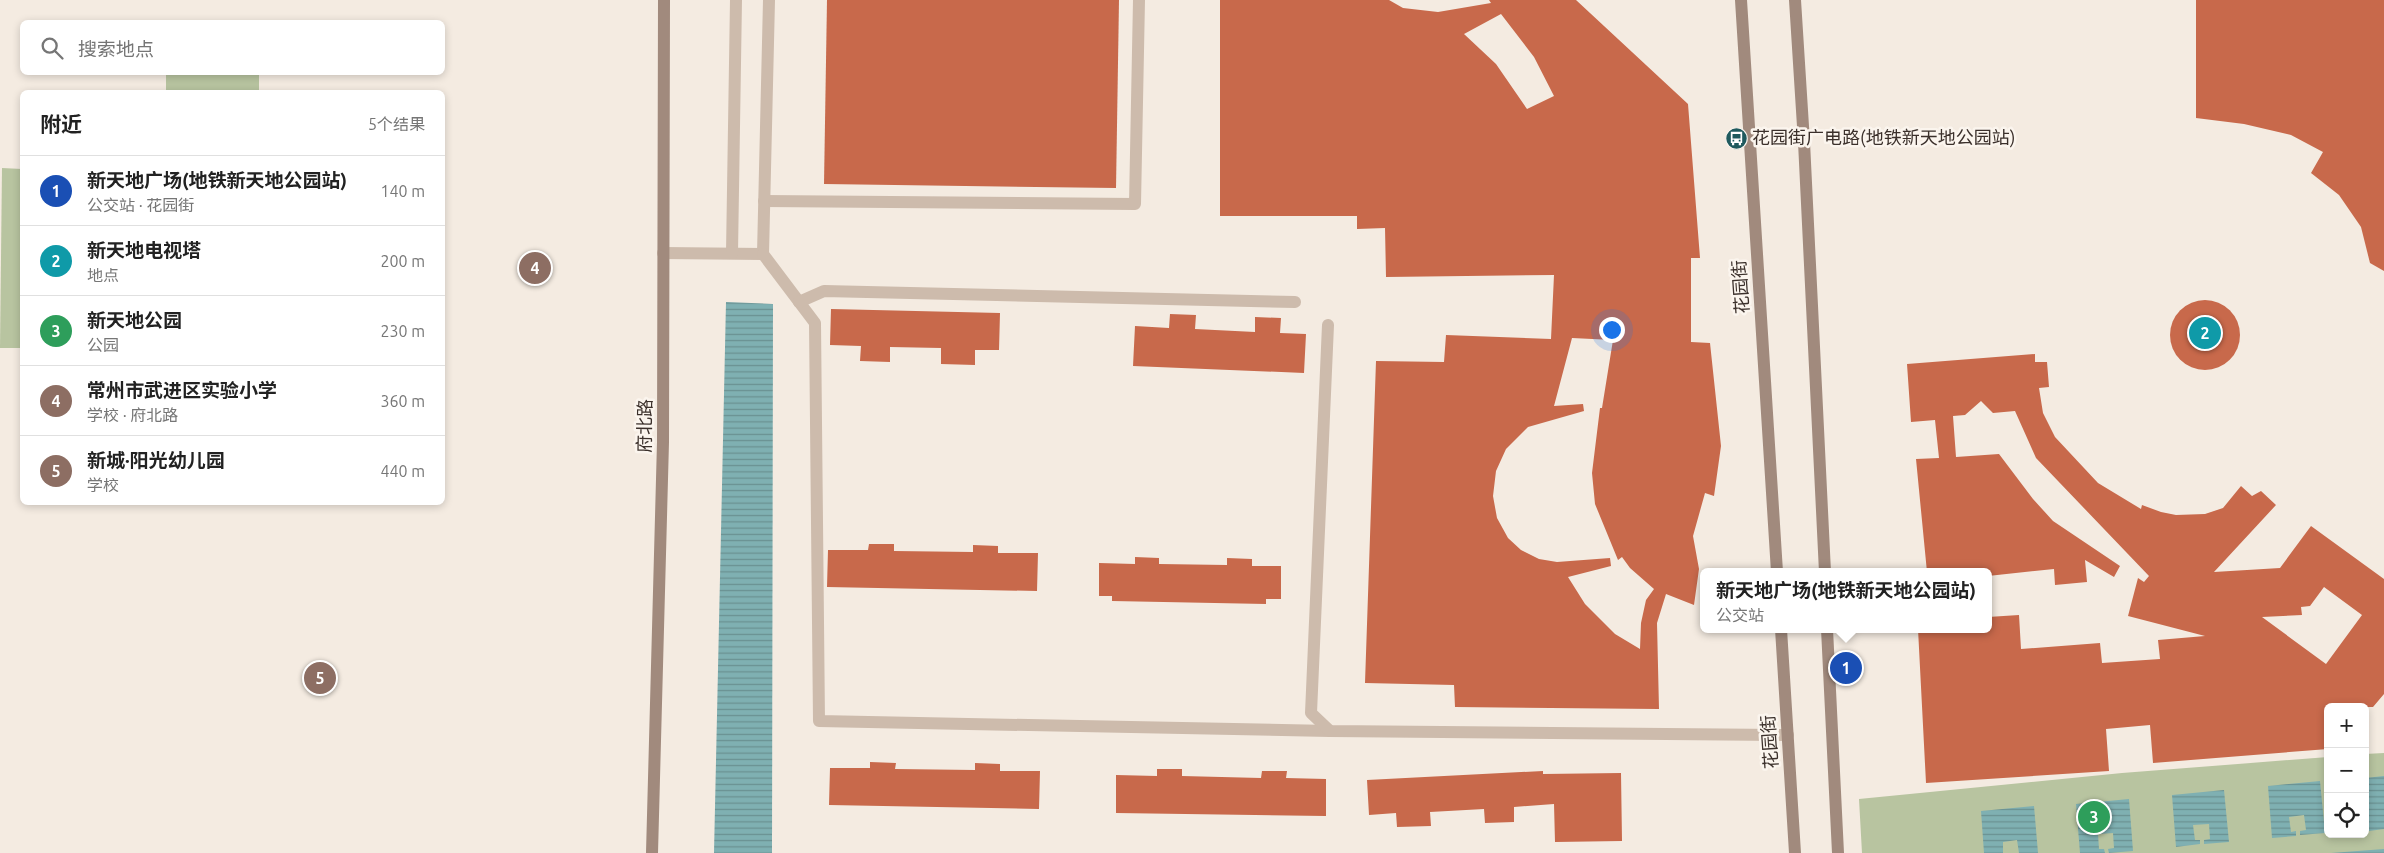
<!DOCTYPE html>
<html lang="zh">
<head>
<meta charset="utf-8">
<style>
	:root { --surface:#fff; --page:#f6f6f6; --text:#222; --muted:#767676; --line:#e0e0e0; --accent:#2563eb }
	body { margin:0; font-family:Ubuntu,"Noto Sans SC",sans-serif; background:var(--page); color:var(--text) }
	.controls { position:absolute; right:15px; bottom:15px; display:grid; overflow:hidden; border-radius:8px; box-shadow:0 2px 8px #0003 }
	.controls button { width:45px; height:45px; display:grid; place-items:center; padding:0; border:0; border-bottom:1px solid var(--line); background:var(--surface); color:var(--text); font:25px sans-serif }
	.you { position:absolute; left:1611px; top:329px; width:18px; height:18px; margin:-12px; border:4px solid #fff; border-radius:50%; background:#1a73e8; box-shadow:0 0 0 8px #1a73e833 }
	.badge { display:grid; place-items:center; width:32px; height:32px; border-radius:50%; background:var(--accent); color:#fff; font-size:16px; font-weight:700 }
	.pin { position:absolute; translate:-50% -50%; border:2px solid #fff; box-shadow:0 1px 5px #0006 }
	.popup { position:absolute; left:1700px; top:568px; width:292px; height:65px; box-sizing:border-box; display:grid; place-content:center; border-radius:8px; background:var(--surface); filter:drop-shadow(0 1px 4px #0005); font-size:16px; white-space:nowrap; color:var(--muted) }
	.popup b { font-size:19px; color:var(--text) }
	.popup::after { content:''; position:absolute; left:50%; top:100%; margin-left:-10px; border:10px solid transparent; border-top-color:var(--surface) }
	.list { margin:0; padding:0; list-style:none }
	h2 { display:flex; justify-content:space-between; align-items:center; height:65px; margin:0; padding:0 20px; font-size:21px }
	h2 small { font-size:16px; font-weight:400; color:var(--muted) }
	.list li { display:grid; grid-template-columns:32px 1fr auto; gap:15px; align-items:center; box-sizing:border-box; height:70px; padding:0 20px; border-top:1px solid var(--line) }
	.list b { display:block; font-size:19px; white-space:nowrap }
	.list p { margin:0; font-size:16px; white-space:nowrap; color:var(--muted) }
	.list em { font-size:16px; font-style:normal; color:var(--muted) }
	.icon { flex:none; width:28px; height:28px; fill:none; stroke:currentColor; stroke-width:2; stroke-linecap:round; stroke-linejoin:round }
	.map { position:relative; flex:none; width:2384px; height:853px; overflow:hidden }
	.search { position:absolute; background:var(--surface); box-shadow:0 2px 8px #0003; left:20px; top:20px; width:425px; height:55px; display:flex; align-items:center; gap:12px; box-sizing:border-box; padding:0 18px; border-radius:8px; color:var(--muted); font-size:19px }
	.panel { position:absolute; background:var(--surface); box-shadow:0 2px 8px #0003; left:20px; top:90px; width:425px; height:415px; border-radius:8px }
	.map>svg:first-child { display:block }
</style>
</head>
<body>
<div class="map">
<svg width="2384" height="853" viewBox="0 0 2384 853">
	<defs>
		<pattern id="water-rules" width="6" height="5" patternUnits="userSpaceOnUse" patternTransform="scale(1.25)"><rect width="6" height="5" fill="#7fb0b2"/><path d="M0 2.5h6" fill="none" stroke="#699091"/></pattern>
	</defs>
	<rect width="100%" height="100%" fill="#f4ebe1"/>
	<g fill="#b8c4a0">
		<rect x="166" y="73" width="93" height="19"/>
		<path d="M2 168 22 169V348H0Z"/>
		<path d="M2384 753V853H1862L1859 799 2122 773 2328 757V834H2365V754Z"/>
	</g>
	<g fill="url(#water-rules)">
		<path d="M726 302 773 304 772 853H714Z"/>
		<path d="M2384 776V829L2369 831 2365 778Z"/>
		<path d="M2320 781 2325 833 2300 835V831L2306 830 2304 815 2289 817 2291 832 2296 831V836L2272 838 2268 786Z"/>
		<path d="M2224 790 2229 842 2204 844V840L2210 839 2209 824 2193 825 2195 840H2200V844L2176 847 2172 795Z"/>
		<path d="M2129 799 2133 851 2109 853 2108 849 2114 848 2113 833 2098 834 2099 849H2104L2105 853H2080L2076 804Z"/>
		<path d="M2034 806 2038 853H2019L2017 840 2003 842V853H1984L1981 811Z"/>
		<path d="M2384 849V853H2331Z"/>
	</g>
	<g fill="#c8694b" fill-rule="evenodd">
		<path d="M827 0H1119L1116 188 824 184Z"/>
		<path d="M1220 0H1389L1403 8 1438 12 1491 3 1489 0H1576L1688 104 1700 258H1691V342L1710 343 1721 446 1714 496 1705 493 1693 536 1699 569 1694 605 1666 594 1657 623 1659 709 1455 707 1454 685 1365 683 1376 361 1444 362 1446 335 1551 339 1554 275 1386 277 1385 228 1357 229V216H1220ZM1501 14 1534 57 1554 96 1527 109 1496 64 1464 34ZM1572 338 1613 340 1602 408H1600L1592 473 1595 504 1618 560 1622 557 1630 568 1654 589 1646 600 1641 623 1640 649 1615 634 1585 604 1568 577 1611 566 1610 558 1557 562 1539 559 1521 550 1508 538 1497 518 1493 496 1496 471 1506 449 1528 427 1584 411 1583 404 1554 406Z"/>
		<path d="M2196 0H2384V271L2370 263 2361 227 2339 195 2311 173 2323 152 2291 135 2244 124 2196 118Z"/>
		<circle cx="2205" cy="335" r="35"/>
		<path d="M831 309 1000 313 999 350H975V365L941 364V348L890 347V362L860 361 861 346 830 345Z"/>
		<path d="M1170 314 1196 315 1195 329 1255 332V317L1281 318 1280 333 1306 334 1304 373 1133 366 1135 326 1169 328Z"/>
		<path d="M2035 354V362H2047L2049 387 2039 388 2043 413 2055 437 2098 483 2141 509 2142 505 2161 512 2176 515 2205 514 2223 508 2241 486 2252 496 2261 491 2276 505 2214 572 2280 568 2311 526 2384 579V694L2373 707H2328V749L2153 763 2150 725 2106 729 2109 771 1926 783 1918 629H1988V617L2019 615 2021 649 2100 643 2102 663 2160 659 2158 640 2205 636 2128 616 2138 578 2144 582 2149 576 2036 458 2015 411 1993 413 1981 401 1965 415 1953 416 1956 457 1999 454 2033 499 2053 521 2120 566 2114 577 2085 560 2087 582 2055 585 2054 569 1988 576V572H1927L1916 459 1939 458 1935 420 1911 422 1907 364ZM2324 587 2362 615 2326 664 2262 617 2302 615 2301 607 2310 606Z"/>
		<path d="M869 544H894V551L973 552V545L998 546V553H1038L1037 591 827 587 828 550H868Z"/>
		<path d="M1135 557 1159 558V564L1227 565V558L1252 559V566H1281V599H1266V604L1112 601V596H1099V563L1135 564Z"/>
		<path d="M870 762 896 763 895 769 975 770V763L1000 764V771H1040L1039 809 829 805 830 768H870Z"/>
		<path d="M1157 769H1182V776L1261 778 1262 771H1287L1286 778 1326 779V816L1116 813V775L1157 776Z"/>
		<path d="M1543 771V774L1621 773 1622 841 1555 842 1554 804 1514 807V822L1485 823 1484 809 1430 812 1431 826 1397 827 1396 813 1369 815 1367 780Z"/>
	</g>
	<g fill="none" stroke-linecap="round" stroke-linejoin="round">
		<g stroke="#cdbbac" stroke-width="12">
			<path d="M764 201 1135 204 1139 0"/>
			<path d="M663 253 763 254 769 0"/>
			<path d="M732 253 736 0"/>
			<path d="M763 254 815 323 819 721 1330 731"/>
			<path d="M799 302 824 291 1295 302"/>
			<path d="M1328 325 1311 713 1330 731 1788 735"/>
		</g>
		<g stroke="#a18a7d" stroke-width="12">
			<path d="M1741 0 1777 572"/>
			<path d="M1795 0 1804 142 1825 572"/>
			<path d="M1781 629 1795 853"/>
			<path d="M1827 629 1838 853"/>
			<path d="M652 853 663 442 664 0"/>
		</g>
	</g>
	<defs>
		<symbol id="bus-disc" viewBox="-11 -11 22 22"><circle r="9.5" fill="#1f5a5e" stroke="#fbf5ee"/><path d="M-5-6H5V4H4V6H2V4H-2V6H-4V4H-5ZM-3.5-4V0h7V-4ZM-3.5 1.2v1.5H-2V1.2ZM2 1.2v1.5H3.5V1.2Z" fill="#fff"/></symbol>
	</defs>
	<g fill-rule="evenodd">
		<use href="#bus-disc" x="1724" y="126" width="25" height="25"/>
	</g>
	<g text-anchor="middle" stroke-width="5" stroke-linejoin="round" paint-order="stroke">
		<g font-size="18" fill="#3b302b" stroke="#fbf5ee" text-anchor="start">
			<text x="1752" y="144">花园街广电路(地铁新天地公园站)</text>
		</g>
		<g font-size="18" fill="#3b302b" stroke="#fbf5ee">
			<text transform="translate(1741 287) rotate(-94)" y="6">花园街</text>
			<text transform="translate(645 426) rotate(-89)" y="6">府北路</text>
			<text transform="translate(1770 742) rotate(-94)" y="6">花园街</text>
		</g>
	</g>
</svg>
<div class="controls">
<button>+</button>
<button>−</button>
<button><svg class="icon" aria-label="locate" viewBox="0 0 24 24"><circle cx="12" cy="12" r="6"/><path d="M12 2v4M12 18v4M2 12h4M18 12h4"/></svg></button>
</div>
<div class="you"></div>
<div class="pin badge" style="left:1846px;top:668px;background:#1a4fb4">1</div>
<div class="popup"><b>新天地广场(地铁新天地公园站)</b>公交站</div>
<div class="pin badge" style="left:2205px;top:333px;background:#0f9aa8">2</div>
<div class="pin badge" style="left:2094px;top:817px;background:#2e9e5b">3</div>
<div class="pin badge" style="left:535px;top:268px;background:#8d6e63">4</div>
<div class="pin badge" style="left:320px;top:678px;background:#8d6e63">5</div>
<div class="search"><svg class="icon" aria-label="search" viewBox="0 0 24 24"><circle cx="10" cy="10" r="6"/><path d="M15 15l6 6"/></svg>搜索地点</div>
<section class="panel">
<h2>附近<small>5个结果</small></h2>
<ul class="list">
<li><span class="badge" style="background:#1a4fb4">1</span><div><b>新天地广场(地铁新天地公园站)</b><p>公交站 · 花园街</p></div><em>140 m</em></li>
<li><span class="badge" style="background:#0f9aa8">2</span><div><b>新天地电视塔</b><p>地点</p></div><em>200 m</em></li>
<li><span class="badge" style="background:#2e9e5b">3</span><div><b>新天地公园</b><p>公园</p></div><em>230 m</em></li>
<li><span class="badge" style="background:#8d6e63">4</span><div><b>常州市武进区实验小学</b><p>学校 · 府北路</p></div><em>360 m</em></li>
<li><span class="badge" style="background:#8d6e63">5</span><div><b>新城·阳光幼儿园</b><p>学校</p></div><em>440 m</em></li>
</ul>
</section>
</div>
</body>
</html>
